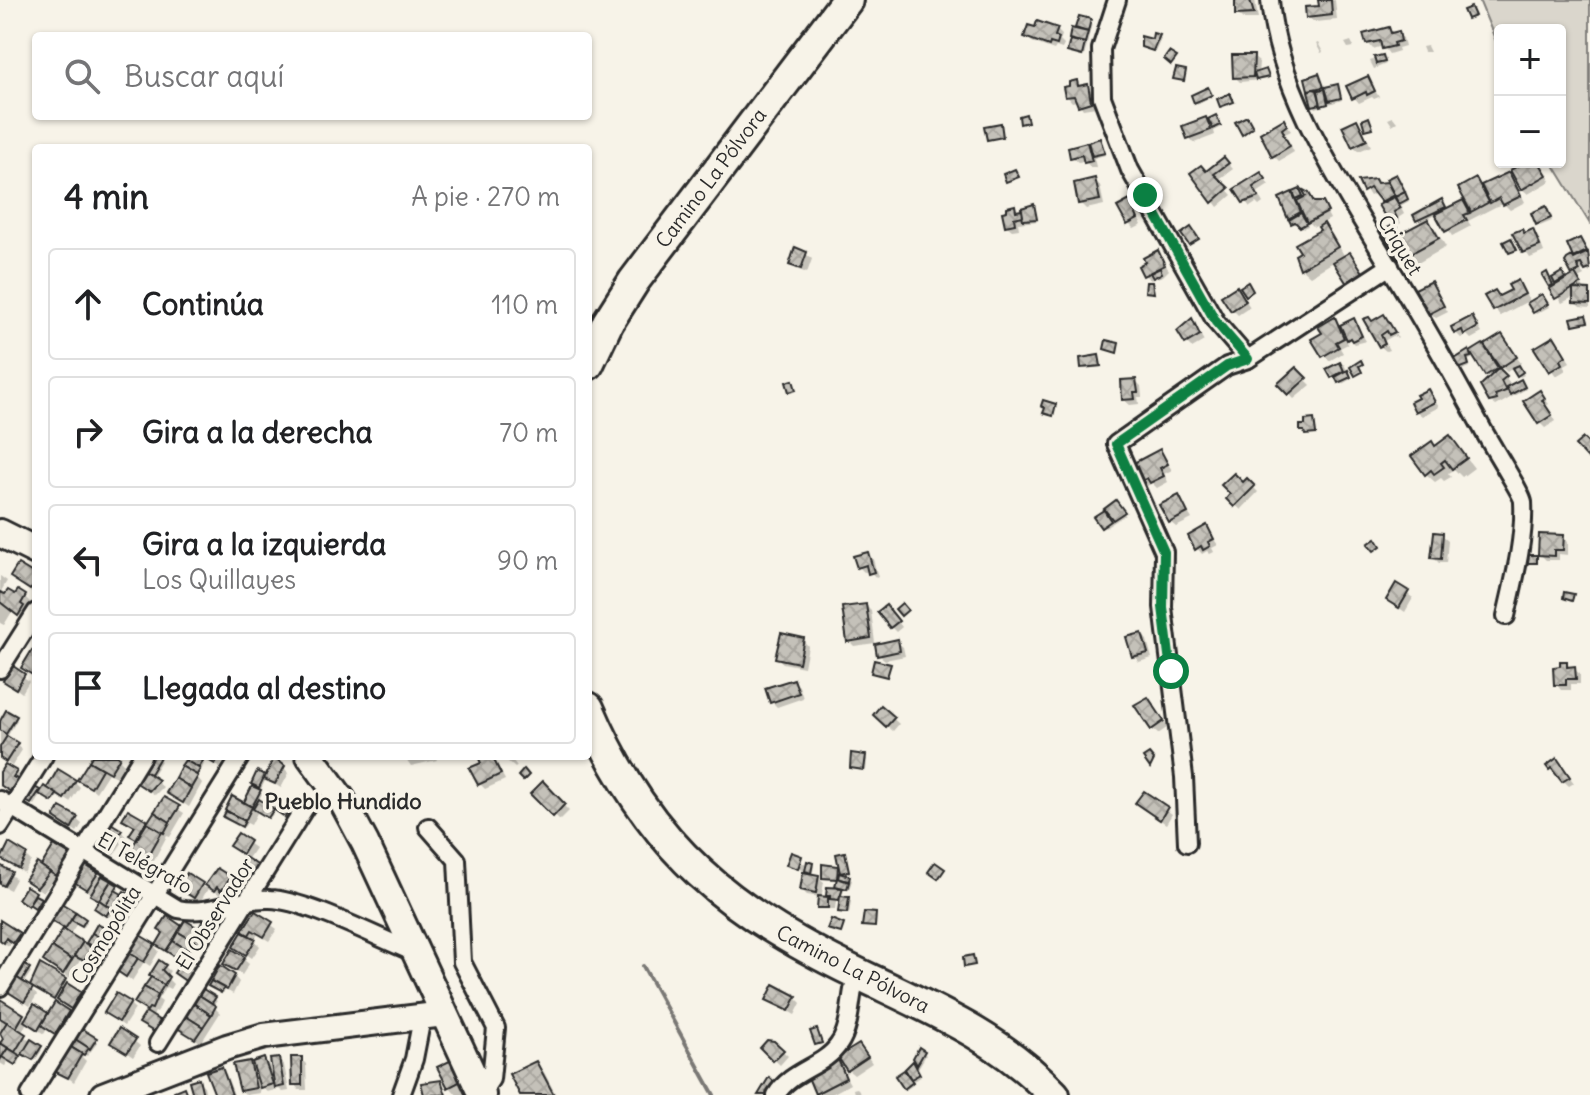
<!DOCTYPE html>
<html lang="es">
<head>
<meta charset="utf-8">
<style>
	:root { --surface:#fff; --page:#f6f6f6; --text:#202124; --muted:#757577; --line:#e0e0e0 }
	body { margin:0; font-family:Delius,sans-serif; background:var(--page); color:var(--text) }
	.controls { position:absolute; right:24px; top:24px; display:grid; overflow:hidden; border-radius:8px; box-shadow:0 2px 6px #0004 }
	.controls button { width:72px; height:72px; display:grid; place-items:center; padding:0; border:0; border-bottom:2px solid var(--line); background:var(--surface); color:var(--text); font:40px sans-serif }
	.stop { position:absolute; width:24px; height:24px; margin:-18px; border:6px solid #0b8043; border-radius:50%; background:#fff }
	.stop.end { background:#0b8043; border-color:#fff; box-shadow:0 2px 8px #0008 }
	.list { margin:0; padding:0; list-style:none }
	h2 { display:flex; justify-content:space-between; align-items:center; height:104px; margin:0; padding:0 32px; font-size:34px }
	h2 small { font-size:26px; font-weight:400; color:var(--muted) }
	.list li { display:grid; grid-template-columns:52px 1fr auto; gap:24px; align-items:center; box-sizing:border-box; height:112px; margin:0 16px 16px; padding:0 16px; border:2px solid var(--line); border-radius:8px }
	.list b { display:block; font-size:30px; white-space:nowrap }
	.list p { margin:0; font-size:26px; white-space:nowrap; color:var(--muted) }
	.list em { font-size:26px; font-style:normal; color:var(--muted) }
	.icon { flex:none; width:44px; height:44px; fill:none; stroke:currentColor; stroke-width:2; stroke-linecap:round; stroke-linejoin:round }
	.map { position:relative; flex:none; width:1590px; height:1095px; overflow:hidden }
	.search { position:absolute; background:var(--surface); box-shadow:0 2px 6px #0004; left:32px; top:32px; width:560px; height:88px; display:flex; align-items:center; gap:20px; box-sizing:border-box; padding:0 28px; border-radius:8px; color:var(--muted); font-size:30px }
	.panel { position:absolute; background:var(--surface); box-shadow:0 2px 6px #0004; left:32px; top:144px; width:560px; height:616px; border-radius:8px }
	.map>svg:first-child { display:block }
</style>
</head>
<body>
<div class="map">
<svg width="1590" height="1095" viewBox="0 0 1590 1095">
	<defs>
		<pattern id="building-cross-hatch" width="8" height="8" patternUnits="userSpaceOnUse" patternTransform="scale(2)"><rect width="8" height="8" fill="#c4c1b9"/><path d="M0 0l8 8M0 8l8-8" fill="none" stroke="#a9a69f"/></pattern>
	</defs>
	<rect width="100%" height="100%" fill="#f7f3e8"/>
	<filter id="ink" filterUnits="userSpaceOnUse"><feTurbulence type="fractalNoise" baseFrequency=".0125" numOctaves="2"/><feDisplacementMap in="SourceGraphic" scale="16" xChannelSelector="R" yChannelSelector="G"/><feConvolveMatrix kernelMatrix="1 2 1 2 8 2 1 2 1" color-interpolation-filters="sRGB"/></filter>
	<g filter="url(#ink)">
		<path fill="#dad6cc" stroke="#82807c" stroke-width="2" d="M1479 0H1590V224L1552 162H1560V30H1500V51Z"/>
		<g fill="#0003">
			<path d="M1237 0H1255L1258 19H1243L1237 14Z"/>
			<path d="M1320 0H1335L1337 20 1314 22 1308 17 1321 7Z"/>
			<path d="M1080 18 1092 23 1084 57 1070 52 1073 30 1076 31Z"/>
			<path d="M1388 29 1403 38 1405 46 1398 48 1399 51 1389 54 1383 46 1373 49 1368 43Z"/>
			<path d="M1057 30 1062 35 1060 41 1064 45 1062 49 1056 47 1054 50 1032 42 1027 36Z"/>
			<path d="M1159 37 1161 39 1155 52 1143 46Z"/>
			<path d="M1351 41 1354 47 1348 48 1345 43Z"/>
			<path d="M1318 43 1323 52 1321 53 1316 44Z"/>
			<path d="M1427 46 1430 52H1424L1422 47Z"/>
			<path d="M1253 57 1259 62 1258 74 1266 72 1269 79 1240 82 1235 77Z"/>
			<path d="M1382 57 1386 64 1374 69 1370 61Z"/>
			<path d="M1321 78 1325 90 1338 87 1340 89 1342 100 1316 108 1314 105 1307 80Z"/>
			<path d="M1367 78 1379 97 1374 99 1372 97 1359 103 1354 97Z"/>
			<path d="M1076 82 1081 87 1087 86 1093 92 1096 107 1083 109 1077 101 1072 102 1067 96Z"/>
			<path d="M1210 92 1212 97 1198 104 1196 102 1193 96Z"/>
			<path d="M1216 117 1222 127 1214 131 1215 135 1194 143 1189 137Z"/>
			<path d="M1393 117 1397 122 1392 125 1388 119Z"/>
			<path d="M1357 121 1371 146 1359 151 1353 146Z"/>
			<path d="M1284 122 1291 131 1285 134 1294 152 1279 161 1274 156Z"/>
			<path d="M1100 140 1105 155 1094 158 1096 167 1091 168 1085 161 1078 162 1072 157 1086 144 1093 151Z"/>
			<path d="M1224 159 1233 169 1218 180 1232 195 1218 207 1193 174 1206 173Z"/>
			<path d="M1529 162H1540L1551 181 1528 194 1516 184 1525 202 1510 210 1504 204 1495 207 1468 221 1471 226 1452 236 1438 214 1426 219 1436 230 1446 247 1409 268 1401 259 1394 227 1403 235 1422 224 1418 220 1444 204 1447 210 1467 200 1475 181 1482 187Z"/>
			<path d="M1261 175 1269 185 1257 193 1263 203 1259 206 1256 203 1250 207 1236 189Z"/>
			<path d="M1398 178 1409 201 1400 206 1404 214 1398 218 1401 223 1399 224H1394L1388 219 1385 204 1376 193 1370 196 1361 182 1386 184 1395 192Z"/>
			<path d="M1095 180 1100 186 1104 205 1086 209 1080 203Z"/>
			<path d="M1291 194 1298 201 1295 194H1302L1304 199 1308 194 1316 204 1323 206 1330 219 1321 224 1332 234 1345 257 1350 254 1355 259 1368 280 1354 288 1335 261 1310 276 1301 268 1323 231 1319 225 1314 227 1304 217 1308 226 1303 228 1299 223H1293L1290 217Z"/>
			<path d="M1129 203 1142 225 1134 229 1129 224Z"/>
			<path d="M1033 207 1038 221 1018 223 1019 229 1012 230 1006 225 1014 208 1019 213Z"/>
			<path d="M1548 211 1552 221 1540 226 1538 224Z"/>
			<path d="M1532 231 1538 237 1544 252 1530 258 1522 246 1525 234Z"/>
			<path d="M1582 242 1590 257V273L1585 269 1581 271 1584 276 1578 279 1586 292H1590V308L1580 307 1575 302V296L1562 303 1551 286 1548 277 1554 288 1559 285 1556 282 1564 277 1566 281 1576 276 1572 259 1579 265 1569 245Z"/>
			<path d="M1157 253 1169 270 1163 276 1150 280 1145 275Z"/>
			<path d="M806 254 812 259 807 273 796 269 791 264Z"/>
			<path d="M1517 282 1531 303 1544 298 1549 307 1536 314 1528 301 1500 316 1487 296 1500 298 1513 291Z"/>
			<path d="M1430 283 1448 312 1436 318 1430 313Z"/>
			<path d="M1237 288 1250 307 1238 315 1232 309Z"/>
			<path d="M1384 317 1398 338 1393 336 1384 341 1389 350 1386 351 1380 346 1373 323Z"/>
			<path d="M1472 318 1482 333 1471 339 1467 335 1461 338 1456 333Z"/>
			<path d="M1335 320 1341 327 1353 320 1366 341 1354 344 1344 334 1348 344 1340 348 1343 353 1329 361 1314 339 1324 333Z"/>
			<path d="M1192 321 1204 341 1192 348 1187 343Z"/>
			<path d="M1501 336 1521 363 1517 365 1524 375 1520 377 1514 367 1507 372 1499 365 1502 374 1510 383 1504 388 1521 381 1526 389 1496 406 1490 401 1491 379 1473 353Z"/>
			<path d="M1554 338 1570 362 1563 366 1566 370 1556 376 1537 349Z"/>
			<path d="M1469 353 1472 359 1468 360 1470 367 1460 371 1458 368Z"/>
			<path d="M1099 357 1102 367 1085 369 1083 367Z"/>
			<path d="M1344 364 1351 379 1342 384 1329 370Z"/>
			<path d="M1296 370 1311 385 1294 399 1280 384Z"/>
			<path d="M1136 381 1141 386 1142 397H1138L1139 404 1130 405 1124 400Z"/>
			<path d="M1428 391 1439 407 1422 416 1416 411Z"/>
			<path d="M1540 393 1549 404 1546 406 1556 421 1545 428 1540 423Z"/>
			<path d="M1450 437 1474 468 1462 477 1454 469 1448 473 1451 477 1444 481 1441 478 1435 482 1426 474 1435 448Z"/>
			<path d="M1159 451 1172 470 1164 474 1168 482 1157 488 1152 483 1147 486 1141 480Z"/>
			<path d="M1247 481 1258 492 1241 510 1229 499Z"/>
			<path d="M1179 498 1192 519 1176 527 1170 522Z"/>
			<path d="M1116 503 1125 515 1105 528 1096 517Z"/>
			<path d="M1206 528 1218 545 1212 548 1214 552 1210 554 1207 551 1202 554 1197 548Z"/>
			<path d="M1442 535 1448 540 1446 563H1439L1433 557Z"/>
			<path d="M1563 537 1568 542V555L1559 554V560H1546L1540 554Z"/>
			<path d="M867 554 873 559 878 577 876 578 870 571 864 572 859 567Z"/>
			<path d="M0 576 7 581 0 593Z"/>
			<path d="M12 577H36V594L17 582Z"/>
			<path d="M1397 586 1413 598 1405 612 1388 600Z"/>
			<path d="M0 594 25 597 30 602 25 610 28 613 24 620 13 610 4 625 0 623Z"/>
			<path d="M866 606 871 611 875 643 854 646 849 641Z"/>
			<path d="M891 613 902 627 896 632 891 627Z"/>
			<path d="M1142 635 1147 640 1152 658 1139 662 1134 656Z"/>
			<path d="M803 640 808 646 804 667 783 663 777 658Z"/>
			<path d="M897 642 903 647 905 656 885 660 879 655Z"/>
			<path d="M1566 663 1580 674V684H1571V690H1561L1556 684Z"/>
			<path d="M13 669 29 681 22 693 6 681Z"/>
			<path d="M793 681 799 686 803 698 777 707 772 702Z"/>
			<path d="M1153 705 1168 727 1158 734 1152 729Z"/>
			<path d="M882 708 899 724 893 731 875 715Z"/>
			<path d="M15 718 17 720 7 737 22 750 12 766 0 758V732L5 733 0 725Z"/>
			<path d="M94 756H120L118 758 124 764 116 777 108 773 96 792 80 779Z"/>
			<path d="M153 756 161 761 151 777 163 787 155 795 137 782Z"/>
			<path d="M191 756 204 764 198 778 202 783 189 807 168 793Z"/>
			<path d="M201 756H222L225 759 220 768Z"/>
			<path d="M404 756H435L437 760 411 766Z"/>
			<path d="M489 756 495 761 505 780 485 789 480 784 483 764Z"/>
			<path d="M502 756H509L517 766 515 768Z"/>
			<path d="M865 757 867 759 866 771 852 768Z"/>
			<path d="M1548 766H1562L1574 783 1569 786Z"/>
			<path d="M283 767 289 773 281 788 266 779 260 791 262 794 258 801 273 808 290 807 296 812 291 820 276 810 270 818 258 811 251 825 247 823 244 827 226 816 233 799 252 808 246 802 258 774 266 778Z"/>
			<path d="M16 773 21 778 17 796 0 785V776Z"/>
			<path d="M75 782 80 787 70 802 59 795 54 802 44 796Z"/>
			<path d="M543 784 569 811 560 820 533 794Z"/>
			<path d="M34 789 41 794 34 805 27 800Z"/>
			<path d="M1144 794 1172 814 1166 824 1143 808Z"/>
			<path d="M164 800 184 813 170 837 167 836 149 869 129 855 138 842 132 835 137 828 125 818 129 812 149 825Z"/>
			<path d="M56 818 76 819 82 824 77 832Z"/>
			<path d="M121 831 126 837 114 855 97 844Z"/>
			<path d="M238 836 255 848 247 860 263 873 253 889 235 876 247 858 232 846Z"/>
			<path d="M844 854 850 873 840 875 852 880 849 890 844 889 842 898 851 901 849 914 840 911 842 901H836L835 909H822L820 897 807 895 802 890 805 871 791 866 801 858 802 863 812 864 814 866 812 876 818 877 824 882 821 898 828 899V889L842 890 838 885 839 880 824 879V867L837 868 842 873 838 855Z"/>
			<path d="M26 856 31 861 24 873 3 859Z"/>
			<path d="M69 857 74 862 63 880 56 876 43 892 33 885Z"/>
			<path d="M0 867 16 879 10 890 0 885Z"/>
			<path d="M217 870 235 884 228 895 223 891 220 895 209 887 200 902 186 893 202 885 205 888Z"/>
			<path d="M97 874 117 887 119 889 117 892 132 899 128 905 132 908 128 914 117 907 109 917 98 910 101 901 76 882Z"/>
			<path d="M62 906 87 922 84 927 77 923 69 936 93 952 86 962 81 959 69 978 45 961 65 929 54 920Z"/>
			<path d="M255 913 277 929 269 941 258 934 254 940 260 946 252 958 236 947Z"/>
			<path d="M205 922 221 929 216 937 205 933 214 941 209 950 196 943 184 961 158 944 183 928 200 931Z"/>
			<path d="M0 924 24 940 19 947 12 942 9 946 0 941Z"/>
			<path d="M111 934 113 936 104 952 91 944Z"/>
			<path d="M154 946 159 951 150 966 144 962 132 981 117 969Z"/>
			<path d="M243 959 249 964 242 975 226 963Z"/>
			<path d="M23 966 31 972 23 984 37 995 30 1006 8 990Z"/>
			<path d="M164 966 170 971 166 977 173 984 170 989 166 987 158 999 162 1002 157 1013 155 1012 152 1018 162 1037 142 1023 148 1012 137 1003Z"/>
			<path d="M234 976 239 982 233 994 226 990 223 993 212 987Z"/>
			<path d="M65 981 85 999 77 1013 61 1002 58 1006 73 1017 61 1037 47 1029 44 1034 27 1022 21 1034 42 1050 35 1061 23 1052 18 1066 9 1060 5 1066 0 1063V1045L6 1038 0 1034V1002L27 1020 35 1007 49 1016 57 1003 33 986Z"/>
			<path d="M203 991 217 1001 213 1006 220 1013 201 1043 179 1027 197 996 207 1000 201 994Z"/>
			<path d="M796 998 801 1003 795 1015 769 1000Z"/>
			<path d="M130 1004 135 1009 124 1026 106 1013Z"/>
			<path d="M96 1040 98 1042 87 1056 77 1050Z"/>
			<path d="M134 1041 140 1046 133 1057 112 1042Z"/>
			<path d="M774 1043 788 1056 780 1065 762 1048Z"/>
			<path d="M920 1050 926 1055 917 1070 921 1077 911 1082 913 1085 907 1089 898 1076 916 1062Z"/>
			<path d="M864 1051 872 1063 854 1075 848 1070Z"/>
			<path d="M79 1054 86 1061 74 1082 57 1070Z"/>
			<path d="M301 1059 306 1064 307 1090H299L294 1084Z"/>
			<path d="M264 1060 269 1065 273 1077 275 1076 278 1060 284 1065 289 1091 283 1092 279 1089 267 1092 258 1084 260 1093 246 1095 241 1090 249 1063 256 1070Z"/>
			<path d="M454 1061 475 1095H457L450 1087Z"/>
			<path d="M837 1061 850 1084 830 1095H819L809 1076Z"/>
			<path d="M536 1063 544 1072 556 1095H522Z"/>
			<path d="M221 1069 226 1074 234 1095H217Z"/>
			<path d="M198 1081 204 1086 206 1095H195Z"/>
			<path d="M857 1088 859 1090 860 1095 854 1094 853 1089Z"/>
		</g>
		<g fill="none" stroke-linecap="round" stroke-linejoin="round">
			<path stroke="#7a7874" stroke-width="4" d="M643 966 714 1095"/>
		</g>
		<g fill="url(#building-cross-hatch)" stroke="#2b2b2b" stroke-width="2">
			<path d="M1235 0H1250L1254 14 1235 15Z"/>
			<path d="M1318 0H1331L1332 15 1306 18 1305 7 1319 6Z"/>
			<path d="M1471 7 1475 16 1467 19 1463 10Z"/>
			<path d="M1079 16 1091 19 1088 32 1075 28Z"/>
			<path d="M1037 21 1058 28 1055 36 1059 38 1057 45 1050 43 1049 46 1024 37 1028 25 1035 27Z"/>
			<path d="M1389 27 1391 33 1399 31 1401 41 1394 43 1395 46 1382 49 1380 41 1366 44 1363 34Z"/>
			<path d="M1071 28 1088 32 1085 43 1069 39Z"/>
			<path d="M1153 33 1160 35 1153 51 1141 47V36L1152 39Z"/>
			<path d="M1070 40 1085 43 1082 56 1067 52Z"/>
			<path d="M1169 52 1177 57 1171 65 1164 59Z"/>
			<path d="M1232 55H1254L1253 77 1233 78Z"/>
			<path d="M1383 55 1385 62 1376 64 1374 57Z"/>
			<path d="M1176 68 1186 70 1184 81 1173 79Z"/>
			<path d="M1266 69 1269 77 1256 80 1254 73Z"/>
			<path d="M1319 73 1324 87 1308 90 1305 78Z"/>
			<path d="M1368 76 1375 91 1367 95 1366 92 1352 99 1346 86Z"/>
			<path d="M1077 80 1078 86 1088 84 1091 102 1078 106 1074 96 1065 97 1063 87 1069 86V82Z"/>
			<path d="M1338 84 1341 98 1329 101 1325 87Z"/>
			<path d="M1208 87 1212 95 1194 103 1191 95Z"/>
			<path d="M1313 89 1317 90 1321 104 1312 106 1308 91Z"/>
			<path d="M1325 89 1328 104 1321 106 1318 90Z"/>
			<path d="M1230 93 1234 102 1220 107 1217 99Z"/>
			<path d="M1026 114 1028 122 1020 124 1019 116Z"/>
			<path d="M1216 115 1221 125 1213 129 1208 119Z"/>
			<path d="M1247 116 1253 127 1242 135 1235 122Z"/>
			<path d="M1206 117 1211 130 1187 139 1182 126Z"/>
			<path d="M1369 117 1373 128 1365 130 1362 120Z"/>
			<path d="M1284 119 1287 125 1282 129 1284 133 1283 134 1290 146 1272 157 1260 133Z"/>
			<path d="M1357 119 1367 140 1352 147 1342 126Z"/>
			<path d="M1001 123 1003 137 987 140 984 126Z"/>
			<path d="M1100 138 1105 153 1092 156 1088 142Z"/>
			<path d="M1087 142 1092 161 1084 163 1082 155 1070 158 1068 147Z"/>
			<path d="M1224 157 1229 163 1214 174 1229 188 1212 203 1190 173 1201 165 1206 171Z"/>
			<path d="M1525 162H1539L1547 175 1521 190 1510 170Z"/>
			<path d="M1015 169 1019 177 1006 182 1003 174Z"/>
			<path d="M1261 172 1266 179 1253 187 1259 197 1243 203 1234 189Z"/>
			<path d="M1509 172 1521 196 1503 205 1499 198 1490 203 1481 185Z"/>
			<path d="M1396 174 1405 191 1395 196 1386 179Z"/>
			<path d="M1095 178 1100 200 1078 204 1074 183Z"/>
			<path d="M1476 178 1489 202 1471 212 1458 188Z"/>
			<path d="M1375 179 1377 183 1387 182 1394 195 1381 202 1370 188 1363 192 1358 181Z"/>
			<path d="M1300 189 1303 196 1296 199 1293 192Z"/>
			<path d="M1302 189 1309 193 1314 202H1323L1328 212 1307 223 1297 201 1306 196Z"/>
			<path d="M1292 192 1301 212 1288 219 1279 198Z"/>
			<path d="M1405 192 1408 199 1399 204 1395 197Z"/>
			<path d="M1394 197 1401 208 1394 212 1397 218 1387 220 1378 205Z"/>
			<path d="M1442 199 1446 207 1416 221 1413 215Z"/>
			<path d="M1130 200 1138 219 1127 225 1117 207Z"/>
			<path d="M1463 200 1470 213 1464 215 1467 220 1445 232 1435 214Z"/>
			<path d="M1034 204 1037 219 1023 220 1021 208Z"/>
			<path d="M1015 205 1016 211 1022 210 1023 216 1014 218 1015 224 1005 226 1002 212 1007 211V207Z"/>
			<path d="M1546 206 1551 218 1536 225 1531 213Z"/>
			<path d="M1301 213 1307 223 1300 227 1295 222 1291 224 1289 220Z"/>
			<path d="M1428 219 1439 238 1399 260 1382 231 1395 224 1400 234Z"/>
			<path d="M1324 223 1338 247 1300 269 1295 255 1300 252 1295 244 1320 230 1318 227Z"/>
			<path d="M1191 227 1199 239 1189 245 1181 234Z"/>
			<path d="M1522 229 1524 233 1533 229 1540 246 1523 253 1512 233Z"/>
			<path d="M1511 238 1517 250 1509 253 1503 242Z"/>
			<path d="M1580 238 1587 251 1573 258 1567 244Z"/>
			<path d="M795 247 807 252 801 269 789 265Z"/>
			<path d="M1158 250 1165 265 1143 276 1138 266 1145 262 1143 258Z"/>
			<path d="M1350 252 1364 274 1347 284 1333 262Z"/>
			<path d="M1588 252 1590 269 1585 271 1581 264 1577 265 1580 271 1572 275 1565 262 1567 259 1572 256 1574 259Z"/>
			<path d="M1160 268 1162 273 1153 278 1150 273Z"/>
			<path d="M1547 272 1553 285 1549 287 1542 275Z"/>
			<path d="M1562 272 1565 278 1555 284 1552 278Z"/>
			<path d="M1575 274 1581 284 1555 299 1549 289Z"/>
			<path d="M1518 280 1525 294 1493 311 1484 296 1495 290 1499 296 1511 290 1508 285Z"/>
			<path d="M1431 281 1444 306 1429 314 1415 289Z"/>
			<path d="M1146 282H1152L1154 293 1145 292Z"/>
			<path d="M1248 282 1253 291 1246 296 1240 287Z"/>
			<path d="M1237 286 1246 301 1231 311 1221 296Z"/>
			<path d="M1573 289 1590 290V304L1573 303Z"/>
			<path d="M1542 294 1548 304 1533 313 1527 303Z"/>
			<path d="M1384 314 1395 332 1389 335 1387 331 1381 335 1385 344 1379 347 1363 319 1369 317 1372 321Z"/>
			<path d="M1586 315 1588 322 1573 325 1571 318Z"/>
			<path d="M1472 316 1478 327 1464 335 1462 330 1454 334 1451 327Z"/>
			<path d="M1335 317 1344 338 1336 342 1339 347 1322 357 1311 339 1322 333 1318 327Z"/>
			<path d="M1192 318 1200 335 1185 344 1177 331Z"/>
			<path d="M1354 318 1362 336 1352 341 1350 338 1347 340 1340 325Z"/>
			<path d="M1502 334 1517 357 1500 368 1484 345Z"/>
			<path d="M1554 336 1566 356 1560 360 1562 364 1549 372 1534 348Z"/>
			<path d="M1106 340 1119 343 1117 353 1104 349Z"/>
			<path d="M1483 344 1498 368 1485 376 1470 352Z"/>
			<path d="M1469 350 1471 357 1467 358 1469 365 1456 370 1453 360Z"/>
			<path d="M1099 355 1101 366 1081 368 1080 358Z"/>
			<path d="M1361 360 1363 364 1359 366 1362 372 1355 376 1350 367Z"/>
			<path d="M1340 362 1344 371 1331 378 1326 369Z"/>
			<path d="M1519 365 1523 372 1517 376 1512 368Z"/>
			<path d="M1296 367 1307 378 1288 395 1277 384Z"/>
			<path d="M1499 368 1507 376 1501 381 1506 391 1495 395 1497 400 1489 402 1480 386Z"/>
			<path d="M1348 370 1351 377 1338 383 1335 377Z"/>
			<path d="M1136 379 1138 392H1134L1135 399 1122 400 1121 380Z"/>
			<path d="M1521 379 1525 387 1510 395 1506 387Z"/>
			<path d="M793 380 796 390 789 392 786 382Z"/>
			<path d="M1428 389 1435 402 1415 412 1410 402 1418 398 1416 395Z"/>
			<path d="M1540 390 1545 398 1542 400 1552 415 1538 424 1523 401Z"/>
			<path d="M1043 400 1056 404 1053 416 1043 413 1045 408 1041 406Z"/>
			<path d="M1314 419 1316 434 1305 435 1304 431H1300V425H1305V420Z"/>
			<path d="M1450 435 1467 458 1452 469 1445 460 1441 463 1444 467 1434 474 1431 470 1425 475 1411 456 1432 441 1435 446Z"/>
			<path d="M1583 438 1590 445V456L1587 458 1575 445Z"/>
			<path d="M1160 449 1168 464 1160 468 1164 476 1150 483 1147 478 1140 482 1130 465Z"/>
			<path d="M1234 473 1243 482 1247 478 1255 486 1234 507 1226 499 1230 494 1221 485Z"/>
			<path d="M1179 495 1188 513 1169 523 1159 505Z"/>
			<path d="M1116 500 1125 512 1113 520 1104 509Z"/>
			<path d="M1104 510 1111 521 1101 528 1093 517Z"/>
			<path d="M1207 525 1214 539 1208 542 1210 546 1203 550 1201 546 1195 550 1188 536Z"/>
			<path d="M1434 532 1443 533 1441 559 1431 558Z"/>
			<path d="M1539 534 1564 535 1563 550H1554V556L1538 555Z"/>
			<path d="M1376 538 1381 546 1374 551 1368 544Z"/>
			<path d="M868 552 874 572 868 574 866 565 857 568 853 556Z"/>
			<rect x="1528" y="555" width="9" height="8"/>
			<path d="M18 564 36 575V584L30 590 10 577Z"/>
			<path d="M1396 583 1409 591 1399 608 1386 600Z"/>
			<path d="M8 590 15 594 18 590 26 595 21 604 24 606 18 616 0 602V592L5 594Z"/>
			<path d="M1564 592 1574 594 1572 601 1563 598Z"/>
			<path d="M902 603 908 610 901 616 895 609Z"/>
			<path d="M866 604 871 638 847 642 842 607Z"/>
			<path d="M886 605 899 621 890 628 877 612Z"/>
			<path d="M781 633 804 638 799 663 775 658Z"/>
			<path d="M1142 633 1148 653 1132 657 1126 637Z"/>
			<path d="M898 639 900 651 877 656 875 644Z"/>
			<path d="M32 650 36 653V677L21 668Z"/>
			<path d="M874 660 891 664 887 677 871 673Z"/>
			<path d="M1560 661H1567V667L1575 666 1576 679H1566V685H1554L1553 667 1560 666Z"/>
			<path d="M13 666 25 674 16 689 3 681Z"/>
			<path d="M794 679 799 693 770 703 765 688Z"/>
			<path d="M1148 697 1164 721 1151 730 1134 705Z"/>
			<path d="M881 705 895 717 886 727 873 715Z"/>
			<path d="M6 710 17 716 6 734 0 730V721Z"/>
			<path d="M7 736 18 743 6 762 0 758V747Z"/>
			<path d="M851 753 866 755 864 770 850 768Z"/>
			<path d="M1149 754 1154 760 1150 768 1143 758Z"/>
			<path d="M92 756H118L120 757 110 773 89 761Z"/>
			<path d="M151 756 160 757 150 774 143 770Z"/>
			<path d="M189 756H195L203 761 199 768 186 761Z"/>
			<path d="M201 756H219L215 764Z"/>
			<path d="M484 756H492L501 774 478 785 469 768 481 763 479 759Z"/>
			<path d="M274 757 285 766 275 784 264 779Z"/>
			<path d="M1557 758 1570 777 1562 782 1551 768 1549 770 1546 766Z"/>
			<path d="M185 760 200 769 197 775 181 766Z"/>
			<path d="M89 761 102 769 91 788 77 780Z"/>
			<path d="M5 764 17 771 13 777 19 780 11 792 0 785V772Z"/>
			<path d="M181 766 198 776 191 788 175 778Z"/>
			<path d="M58 769 76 780 64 799 47 788Z"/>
			<path d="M524 769 529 775 523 781 518 776Z"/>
			<path d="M143 770 159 780 149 791 135 782Z"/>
			<path d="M257 771 265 775 259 788 251 784Z"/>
			<path d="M175 778 191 788 183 803 166 793Z"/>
			<path d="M543 781 565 804 553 817 530 794Z"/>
			<path d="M33 786 40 790 31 804 24 800Z"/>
			<path d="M44 786 57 794 52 802 39 794Z"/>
			<path d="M252 786 261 790 252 807 244 802Z"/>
			<path d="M1144 791 1168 807 1160 820 1135 803Z"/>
			<path d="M271 792 292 805 285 817 264 803Z"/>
			<path d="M232 796 252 807 245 821 225 810Z"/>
			<path d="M164 797 180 806 170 822 154 812Z"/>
			<path d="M259 799 274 809 268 818 253 809Z"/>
			<path d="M60 807 78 817 71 829 54 818Z"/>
			<path d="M128 809 147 820 136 839 129 835 135 826 122 819Z"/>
			<path d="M226 811 245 821 242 827 223 817Z"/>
			<path d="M154 812 170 822 164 833 147 823Z"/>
			<path d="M109 822 122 830 109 851 95 844Z"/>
			<path d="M147 823 162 832 143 865 127 855Z"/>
			<path d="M238 833 250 841 242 854 229 846Z"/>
			<path d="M9 843 27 854 19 869 1 859Z"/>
			<path d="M54 845 70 855 57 877 41 866Z"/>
			<path d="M791 852 802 856 798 869 786 865Z"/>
			<path d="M845 852 849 871 840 873 836 854Z"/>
			<path d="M245 857 259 866 247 885 233 876Z"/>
			<path d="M807 861 813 863 811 873 805 871Z"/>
			<path d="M935 862 945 869 938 879 928 872Z"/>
			<path d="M37 863 50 872 37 888 25 880Z"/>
			<path d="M822 864 838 866 837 879 822 878Z"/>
			<path d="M0 865 12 872 4 886 0 884Z"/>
			<path d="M85 865 98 873 87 890 74 882Z"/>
			<path d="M217 868 231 877 221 891 217 887 214 891 205 885Z"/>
			<path d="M803 872 819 875 816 893 800 890Z"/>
			<path d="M187 873 203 883 194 898 178 888Z"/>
			<path d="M839 873 850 876 849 881 838 879Z"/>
			<path d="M102 876 111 881 99 900 90 895Z"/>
			<path d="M837 878 849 882 847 889 835 886Z"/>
			<path d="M111 881 118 885 106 905 99 900Z"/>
			<path d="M26 886 36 892 28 906 18 899Z"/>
			<path d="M827 887 843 888 839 900 830 899V896H826Z"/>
			<path d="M115 890 122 894 112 909 106 905Z"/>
			<path d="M124 891 131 895 127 902 131 904 126 914 114 906Z"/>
			<path d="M35 895 41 898 35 908 29 904Z"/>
			<path d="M818 896 828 897V908H817Z"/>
			<path d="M840 896 849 897 847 913 838 912Z"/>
			<path d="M99 900 111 908 106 916 94 908Z"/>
			<path d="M61 903 76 912 65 929 51 920Z"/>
			<path d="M255 911 273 922 264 937 252 930 249 935 242 931Z"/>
			<path d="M76 912 86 919 82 926 71 920Z"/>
			<path d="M864 912 876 913 875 927 862 926Z"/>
			<path d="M167 916 182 926 166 951 156 945 163 933 158 930Z"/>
			<path d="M831 919 844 924 841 933 827 929Z"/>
			<path d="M0 920 20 933 13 943 6 938 4 943 0 940Z"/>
			<path d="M185 920 210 935 203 946 178 932Z"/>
			<path d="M203 920H211L221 925 214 937 199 928Z"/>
			<path d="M97 924 112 932 107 942 92 933Z"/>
			<path d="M63 929 83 942 72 960 52 947Z"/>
			<path d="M178 932 194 941 188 950 173 941Z"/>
			<path d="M242 932 256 939 246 955 233 947Z"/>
			<path d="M92 933 107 942 101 951 86 943Z"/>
			<path d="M138 934 155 944 144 962 127 952Z"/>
			<path d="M173 941 188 950 182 961 166 951Z"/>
			<path d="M83 942 92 948 84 961 74 956Z"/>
			<path d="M52 947 72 960 63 974 43 961Z"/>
			<path d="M232 949 245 957 236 971 223 964Z"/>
			<path d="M126 951 138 958 126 977 114 969Z"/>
			<path d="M973 955 975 965 964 967 963 957Z"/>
			<path d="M185 956 198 964 187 982 174 973Z"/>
			<path d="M159 960 166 965 162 970 169 977 164 985 149 976Z"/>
			<path d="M22 963 30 968 22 981 14 976Z"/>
			<path d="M40 964 66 979 54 1000 30 986Z"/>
			<path d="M220 965 235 975 227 990 211 981Z"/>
			<path d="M14 976 33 988 24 1002 5 990Z"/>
			<path d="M151 977 164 985 158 995 144 987Z"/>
			<path d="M211 981 224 988 221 993 208 986Z"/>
			<path d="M67 983 81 992 71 1009 57 1000Z"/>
			<path d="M774 984 797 996 789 1011 766 1000Z"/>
			<path d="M144 987 158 995 152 1009 149 1008 147 1011 134 1003Z"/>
			<path d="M203 989 216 997 212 1003 199 995Z"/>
			<path d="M116 993 131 1002 119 1022 104 1013Z"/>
			<path d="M196 993 216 1006 211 1015 190 1001Z"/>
			<path d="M0 999 24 1014 16 1028 0 1018Z"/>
			<path d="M55 1002 69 1011 55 1034 41 1025Z"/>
			<path d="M193 1003 211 1015 203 1027 184 1015Z"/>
			<path d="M34 1004 48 1013 38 1030 24 1021Z"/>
			<path d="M146 1012 162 1022 156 1033 139 1023Z"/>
			<path d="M184 1015 203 1027 195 1039 177 1028Z"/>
			<path d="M7 1022 26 1034 15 1052 0 1043 3 1039 0 1033Z"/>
			<path d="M119 1028 136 1039 127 1053 110 1043Z"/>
			<path d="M82 1029 97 1038 90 1049 75 1039Z"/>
			<path d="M817 1029 822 1043 815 1045 810 1031Z"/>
			<path d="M31 1039 42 1046 33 1060 22 1054Z"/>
			<path d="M75 1039 89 1048 84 1055 71 1047Z"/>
			<path d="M767 1040 774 1041 784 1050 773 1061 760 1048Z"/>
			<path d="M0 1043 8 1048 0 1060Z"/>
			<path d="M859 1044 868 1057 847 1071 838 1057Z"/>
			<path d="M69 1046 82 1054 68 1078 54 1071Z"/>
			<path d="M919 1047 925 1051 917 1065 913 1058Z"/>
			<path d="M8 1048 21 1056 15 1065 2 1057Z"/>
			<path d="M291 1057H302V1085H292Z"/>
			<path d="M264 1058 273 1084 260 1088 252 1062Z"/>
			<path d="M279 1058 284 1086 275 1088 270 1059Z"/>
			<path d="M454 1059 465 1079 448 1088 437 1067Z"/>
			<path d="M838 1059 846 1078 815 1094 807 1075Z"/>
			<path d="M250 1061 256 1088 240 1091 233 1064Z"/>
			<path d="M536 1061 554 1095H520L509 1074Z"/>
			<path d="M913 1061 920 1074 911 1079 905 1069Z"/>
			<path d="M222 1067 232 1095H215L206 1072Z"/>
			<path d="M904 1070 913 1082 904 1089 895 1076Z"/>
			<path d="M769 1077 777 1084 769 1095H758Z"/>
			<path d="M199 1078 203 1095H193L189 1081Z"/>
			<path d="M441 1080 446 1095H424L421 1083Z"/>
			<path d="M184 1087 187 1095H175L174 1091Z"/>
		</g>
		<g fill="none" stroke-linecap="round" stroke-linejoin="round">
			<defs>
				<g id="street">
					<path d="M1117 0 1101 49 1102 97 1130 170 1216 322 1248 359"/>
					<path d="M1270 0C1277 90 1343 188 1388 264 1421 318 1452 373 1482 428 1488 440 1523 495 1523 502 1525 539 1514 580 1506 616"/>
					<path d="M0 669 36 612"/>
					<path d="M0 800 178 909C209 916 239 897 270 899 306 900 380 939 416 953"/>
					<path d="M0 826 44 756"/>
					<path d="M428 827 457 860 462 962 496 1028 491 1079 481 1094"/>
					<path d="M1187 843 1184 777 1163 607 1164 552 1116 444 1227 366 1248 359 1390 266"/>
					<path d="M0 987 142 756"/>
					<path d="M158 1043 306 806"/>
					<path d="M30 1095 241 756"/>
					<path d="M401 1095 414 1059 422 1018"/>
					<path d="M776 1095C791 1070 824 1067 839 1044 849 1030 850 1007 853 990"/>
				</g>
				<path id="secondary" d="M103 1095 227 1047 264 1036 444 1014"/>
				<g id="primary">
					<path d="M0 533 36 551"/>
					<path d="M310 756 342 800 365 843 482 1095"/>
				</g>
				<g id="highway">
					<path d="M588 364 608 322 634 281 847 0"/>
					<path d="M588 708C649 851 733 915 869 979 936 1011 1003 1040 1054 1095"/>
				</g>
			</defs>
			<use href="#street" stroke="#2b2b2b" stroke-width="22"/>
			<use href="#secondary" stroke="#2b2b2b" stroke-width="30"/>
			<use href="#primary" stroke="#2b2b2b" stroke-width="32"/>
			<use href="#highway" stroke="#2b2b2b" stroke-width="36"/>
			<use href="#street" stroke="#f7f3e8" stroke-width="16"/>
			<use href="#secondary" stroke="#f7f3e8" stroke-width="24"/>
			<use href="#primary" stroke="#f7f3e8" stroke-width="26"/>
			<use href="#highway" stroke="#f7f3e8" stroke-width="30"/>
		</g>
	</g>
	<g fill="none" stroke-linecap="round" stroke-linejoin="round" filter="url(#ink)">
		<path stroke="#0b8043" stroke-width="10" d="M1145 195 1216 322 1248 359 1227 366 1116 444 1164 552 1163 607 1171 671"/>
	</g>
	<g text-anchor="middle" stroke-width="7" stroke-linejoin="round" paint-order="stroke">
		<g font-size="20" fill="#2b2b2b" stroke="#f7f3e8">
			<text transform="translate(711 178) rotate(-53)" y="7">Camino La Pólvora</text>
			<text transform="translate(1400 245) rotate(59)" y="7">Criquet</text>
			<text transform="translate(145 863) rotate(29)" y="7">El Telégrafo</text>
			<text transform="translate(215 914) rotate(-58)" y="7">El Observador</text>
			<text transform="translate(106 935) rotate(-58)" y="7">Cosmopólita</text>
			<text transform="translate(853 969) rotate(27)" y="7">Camino La Pólvora</text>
		</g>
		<g font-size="22" font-weight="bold" fill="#2b2b2b" stroke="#f7f3e8">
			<text x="343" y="809">Pueblo Hundido</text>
		</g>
	</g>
</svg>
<div class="controls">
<button>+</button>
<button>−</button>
</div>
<div class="stop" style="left:1171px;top:671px"></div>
<div class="stop end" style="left:1145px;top:195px"></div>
<div class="search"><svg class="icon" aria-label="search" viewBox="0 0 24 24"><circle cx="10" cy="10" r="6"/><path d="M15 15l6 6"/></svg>Buscar aquí</div>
<section class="panel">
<h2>4 min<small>A pie · 270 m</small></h2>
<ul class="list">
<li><svg class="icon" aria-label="ahead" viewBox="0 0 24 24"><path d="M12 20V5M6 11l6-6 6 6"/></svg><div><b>Continúa</b></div><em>110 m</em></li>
<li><svg class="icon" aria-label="right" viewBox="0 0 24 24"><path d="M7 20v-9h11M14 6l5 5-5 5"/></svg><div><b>Gira a la derecha</b></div><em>70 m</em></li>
<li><svg class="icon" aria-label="left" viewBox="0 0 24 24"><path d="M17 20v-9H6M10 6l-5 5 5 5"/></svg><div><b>Gira a la izquierda</b><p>Los Quillayes</p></div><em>90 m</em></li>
<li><svg class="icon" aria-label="arrive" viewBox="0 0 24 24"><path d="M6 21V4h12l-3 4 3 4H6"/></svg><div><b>Llegada al destino</b></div></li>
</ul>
</section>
</div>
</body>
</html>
